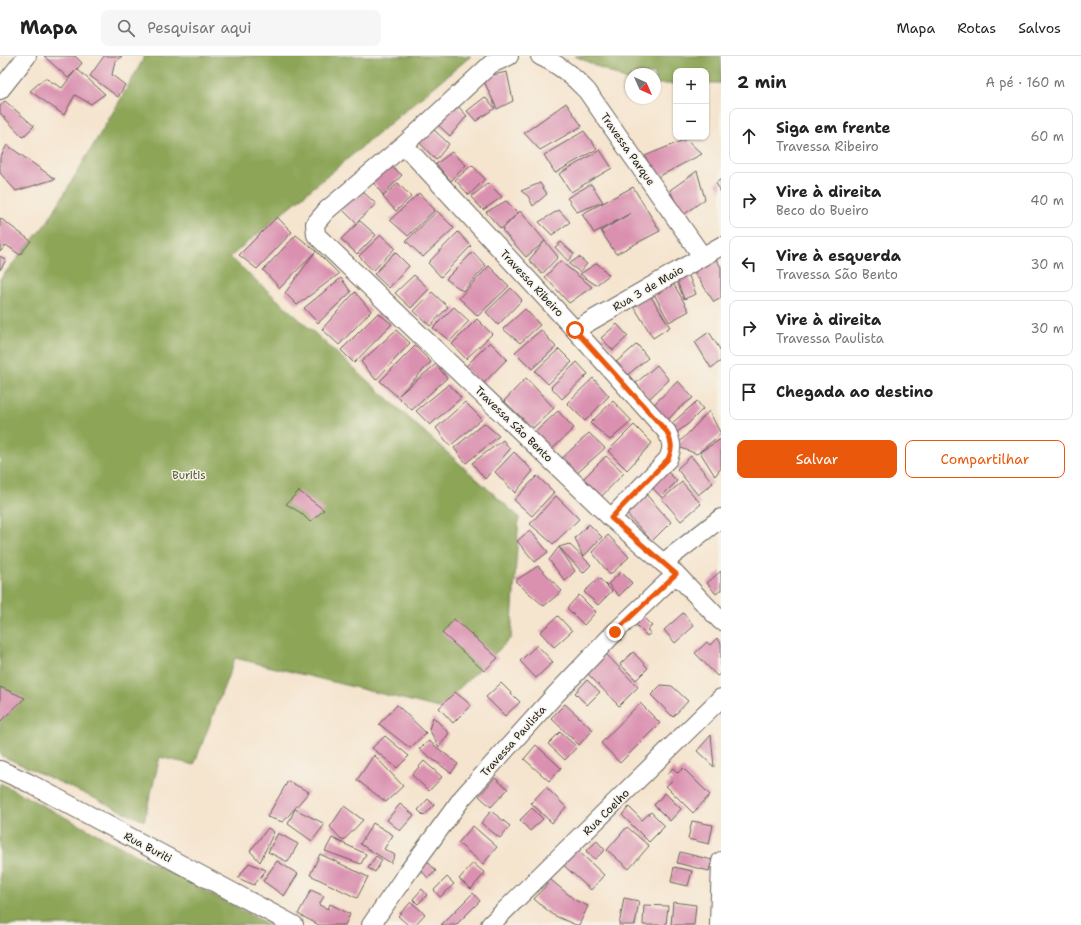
<!DOCTYPE html>
<html lang="pt">
<head>
<meta charset="utf-8">
<style>
	:root { --surface:#fff; --page:#f6f6f6; --text:#222; --muted:#767676; --line:#e0e0e0; --accent:#ea580c }
	body { margin:0; font-family:"Shantell Sans",sans-serif; background:var(--page); color:var(--text) }
	.controls { position:absolute; right:12px; top:12px; display:grid; overflow:hidden; border-radius:8px; box-shadow:0 1px 3px #0004 }
	.controls button { width:36px; height:36px; display:grid; place-items:center; padding:0; border:0; border-bottom:1px solid var(--line); background:var(--surface); color:var(--text); font:20px sans-serif }
	.compass { position:absolute; left:625px; top:12px; width:36px; height:36px; border-radius:50%; background:var(--surface); box-shadow:0 1px 3px #0004; rotate:135deg }
	.stop { position:absolute; width:12px; height:12px; margin:-9px; border:3px solid #ea580c; border-radius:50%; background:#fff }
	.stop.end { background:#ea580c; border-color:#fff; box-shadow:0 1px 4px #0008 }
	.list { margin:0; padding:0; list-style:none }
	h2 { display:flex; justify-content:space-between; align-items:center; height:52px; margin:0; padding:0 16px; font-size:17px }
	h2 small { font-size:13px; font-weight:400; color:var(--muted) }
	.list li { display:grid; grid-template-columns:26px 1fr auto; gap:12px; align-items:center; box-sizing:border-box; height:56px; margin:0 8px 8px; padding:0 8px; border:1px solid var(--line); border-radius:8px }
	.list b { display:block; font-size:15px; white-space:nowrap }
	.list p { margin:0; font-size:13px; white-space:nowrap; color:var(--muted) }
	.list em { font-size:13px; font-style:normal; color:var(--muted) }
	.actions { display:flex; gap:8px; padding:12px 16px }
	.actions a { flex:1; padding:9px 0; border:1px solid var(--accent); border-radius:8px; text-align:center; font-size:14px; color:var(--accent) }
	.actions .main { background:var(--accent); color:#fff }
	.icon { flex:none; width:22px; height:22px; fill:none; stroke:currentColor; stroke-width:2; stroke-linecap:round; stroke-linejoin:round }
	.map { position:relative; flex:none; width:721px; height:869px; overflow:hidden }
	header { display:flex; align-items:center; gap:24px; box-sizing:border-box; height:56px; padding:0 20px; background:var(--surface); border-bottom:1px solid var(--line) }
	header strong { font-size:19px }
	nav { display:flex; gap:22px; margin-inline-start:auto; font-size:14px }
	.search { width:280px; height:36px; background:var(--page); display:flex; align-items:center; gap:10px; box-sizing:border-box; padding:0 14px; border-radius:8px; color:var(--muted); font-size:15px }
	main { display:flex }
	aside { flex:1; background:var(--surface) }
	.map>svg:first-child { display:block }
</style>
</head>
<body>
<header>
<strong>Mapa</strong>
<div class="search"><svg class="icon" aria-label="search" viewBox="0 0 24 24"><circle cx="10" cy="10" r="6"/><path d="M15 15l6 6"/></svg>Pesquisar aqui</div>
<nav><a>Mapa</a><a>Rotas</a><a>Salvos</a></nav>
</header>
<main>
<div class="map">
<svg width="721" height="869" viewBox="0 0 721 869">
	<rect width="100%" height="100%" fill="#f7f3e8"/>
	<filter id="ink" filterUnits="userSpaceOnUse"><feTurbulence type="fractalNoise" baseFrequency=".025" numOctaves="2"/><feDisplacementMap in="SourceGraphic" scale="8" xChannelSelector="R" yChannelSelector="G"/><feConvolveMatrix kernelMatrix="1 2 1 2 8 2 1 2 1" color-interpolation-filters="sRGB"/></filter>
	<filter id="wash" filterUnits="userSpaceOnUse"><feTurbulence type="fractalNoise" baseFrequency=".012" numOctaves="4" result="noise"/><feDisplacementMap in="SourceGraphic" scale="16" xChannelSelector="R" yChannelSelector="G"/><feGaussianBlur stdDeviation="0.9" result="paint"/><feColorMatrix in="noise" values="0 0 0 0 0 0 0 0 0 0 0 0 0 0 0 0 0 1.4 0 .05"/><feComposite in="paint" operator="in"/></filter>
	<g filter="url(#wash)">
		<rect width="100%" height="100%" fill="#f5e4ce"/>
		<g fill="#8ca557" stroke="#54603a">
			<path d="M145 0H471L230 201 519 461 511 582 439 652 235 602 194 709 160 701 144 765 0 699V223L48 165 119 46Z"/>
			<path d="M575 0H721V27H706V15H676V28H655V18H631V26Z"/>
			<path d="M0 727 270 869H0Z"/>
		</g>
		<g id="blocks">
			<g fill="#da91b0">
				<path d="M44 0H75L82 7 77 13 105 38 91 48 75 39 64 59 30 35 45 22 62 32 75 15 68 22Z"/>
				<path d="M104 0H122L115 5 112 19 125 29 118 41 90 20Z"/>
				<path d="M507 16 513 45 497 53 482 21Z"/>
				<path d="M485 41 495 52 476 65 467 55Z"/>
				<path d="M5 45 34 70 23 81 0 57V50Z"/>
				<path d="M566 47 582 70 540 94 524 77Z"/>
				<path d="M456 48 467 60 450 80 436 67Z"/>
				<path d="M431 71 449 88 436 104 414 81Z"/>
				<path d="M584 75 597 93 555 117 544 99Z"/>
				<path d="M686 83 702 98 656 122 645 100Z"/>
				<path d="M7 89 55 123 16 135 0 117V102Z"/>
				<path d="M600 94 612 112 571 136 559 118Z"/>
				<path d="M452 96 466 109 451 125 436 108Z"/>
				<path d="M386 107 402 119 383 139 370 122Z"/>
				<path d="M472 109 485 123 469 139 455 124Z"/>
				<path d="M697 115 705 143 682 160 670 134Z"/>
				<path d="M721 123V136L716 127Z"/>
				<path d="M398 127 411 141 396 155 383 141Z"/>
				<path d="M488 127 502 141 483 154 471 141Z"/>
				<path d="M540 127 547 138 533 150 528 140 521 135Z"/>
				<path d="M591 128 603 146 577 156 567 142Z"/>
				<path d="M633 131 660 175 616 198 601 175 631 157 594 177 582 158Z"/>
				<path d="M359 132 376 148 356 167 339 150Z"/>
				<path d="M419 137 435 154 408 180 390 164Z"/>
				<path d="M506 145 518 157 501 173 486 156Z"/>
				<path d="M559 154 570 166 552 179 539 166Z"/>
				<path d="M437 155 454 172 423 201 406 185Z"/>
				<path d="M520 155 545 185 558 201 542 218 529 204 545 185 526 201 502 174Z"/>
				<path d="M277 161 292 176 257 213 239 199Z"/>
				<path d="M0 162 31 185 20 199 6 189 0 196Z"/>
				<path d="M360 165 376 179 357 198 341 183Z"/>
				<path d="M458 176 471 190 441 221 428 207Z"/>
				<path d="M296 179 316 195 280 232 263 214Z"/>
				<path d="M381 179 395 192 373 215 359 200Z"/>
				<path d="M561 186 574 198 568 205 555 191Z"/>
				<path d="M316 195 339 218 297 249 285 237Z"/>
				<path d="M395 196 409 210 389 232 374 218Z"/>
				<path d="M473 196 486 210 463 235 446 223Z"/>
				<path d="M712 197 721 211V242L714 246 691 211Z"/>
				<path d="M0 200 6 204 0 214Z"/>
				<path d="M579 201 587 208 580 216 569 208Z"/>
				<path d="M560 205 592 231 569 247 545 221Z"/>
				<path d="M597 207 609 219 596 229 580 218Z"/>
				<path d="M489 210 509 230 478 260 459 242Z"/>
				<path d="M687 215 696 238 684 243 675 220Z"/>
				<path d="M414 219 429 233 411 252 395 237Z"/>
				<path d="M341 222 351 236 318 267 304 252Z"/>
				<path d="M673 227 689 255 669 266 654 238Z"/>
				<path d="M511 232 522 244 498 269 486 256Z"/>
				<path d="M355 236 371 255 339 289 322 273Z"/>
				<path d="M432 236 448 251 430 270 414 255Z"/>
				<path d="M650 239 670 271 653 282 633 249Z"/>
				<path d="M454 251 469 265 450 285 433 272Z"/>
				<path d="M525 253 540 269 520 287 503 273Z"/>
				<path d="M378 257 392 268 354 307 341 294Z"/>
				<path d="M477 263 492 278 466 303 452 288Z"/>
				<path d="M617 268 628 280 613 294 601 282Z"/>
				<path d="M396 274 410 287 376 324 361 306Z"/>
				<path d="M541 274 556 291 532 313 515 296Z"/>
				<path d="M709 276 721 295V305L711 312 695 286Z"/>
				<path d="M490 286 507 303 482 329 464 312Z"/>
				<path d="M637 288 648 302 625 321 613 309Z"/>
				<path d="M415 290 431 306 399 339 436 308 447 322 412 354 380 325Z"/>
				<path d="M559 293 572 306 548 328 535 315Z"/>
				<path d="M577 306 588 318 562 343 551 331Z"/>
				<path d="M657 309 669 324 649 343 636 327Z"/>
				<path d="M526 322 554 352 533 372 504 345Z"/>
				<path d="M593 322 609 340 585 365 567 347Z"/>
				<path d="M678 325 693 342 678 353 667 365 652 350Z"/>
				<path d="M449 328 461 342 430 369 416 355Z"/>
				<path d="M613 345 632 365 610 384 590 367Z"/>
				<path d="M697 345 703 353 688 368 673 379 669 370Z"/>
				<path d="M465 346 482 363 450 390 436 372Z"/>
				<path d="M558 355 574 372 549 396 531 380Z"/>
				<path d="M709 355 721 378 697 398 676 390Z"/>
				<path d="M484 367 499 380 466 407 454 392Z"/>
				<path d="M634 369 652 387 627 414 608 395Z"/>
				<path d="M589 377 605 392 575 419 560 404Z"/>
				<path d="M721 383V412L715 420 700 396Z"/>
				<path d="M503 384 510 393 485 423 472 407Z"/>
				<path d="M514 396 533 415 515 437 495 416Z"/>
				<path d="M606 400 624 417 598 444 580 426Z"/>
				<path d="M691 400 713 427 698 439 677 413Z"/>
				<path d="M664 412 677 425 661 441 648 427Z"/>
				<path d="M537 420 554 436 532 460 514 444Z"/>
				<path d="M682 426 701 448 681 465 662 443Z"/>
				<path d="M299 435 324 454 310 466 301 457 286 448Z"/>
				<path d="M643 435 671 466 652 485 623 454Z"/>
				<path d="M556 440 579 463 553 488 530 468Z"/>
				<path d="M589 468 602 481 583 501 575 482Z"/>
				<path d="M530 474 548 496 535 506 517 485Z"/>
				<path d="M608 479 629 501 610 519 592 496Z"/>
				<path d="M569 488 591 509 583 517 559 491 575 515 565 525 549 504 559 491Z"/>
				<path d="M538 510 562 535 544 550 515 525Z"/>
				<path d="M721 515V534L716 538 707 527Z"/>
				<path d="M621 516 632 527 619 540 608 528Z"/>
				<path d="M599 522 612 535 598 549 584 536Z"/>
				<path d="M579 539 596 556 584 569 567 552Z"/>
				<path d="M683 557 694 570 675 587 664 574Z"/>
				<path d="M558 560 572 575 554 591 540 576Z"/>
				<path d="M642 560 652 570 647 574 651 577 647 580 634 567Z"/>
				<path d="M454 563 498 602 484 615 442 577Z"/>
				<path d="M717 582 721 587V617L717 620 695 597 707 586 710 589Z"/>
				<path d="M537 589 553 606 536 622 520 605Z"/>
				<path d="M633 596 648 612 636 624 620 608Z"/>
				<path d="M606 598 638 631 619 650 587 617Z"/>
				<path d="M587 624 600 636 587 649 575 637Z"/>
				<path d="M501 627 520 646 505 660 486 641Z"/>
				<path d="M661 629 672 630 688 645 673 661 651 639Z"/>
				<path d="M0 631 25 642 0 666Z"/>
				<path d="M455 636 471 649 453 667 439 652Z"/>
				<path d="M640 647 660 667 620 707 601 687Z"/>
				<path d="M565 648 593 674 579 689 551 662Z"/>
				<path d="M397 649 426 677 410 692 379 668Z"/>
				<path d="M433 661 449 677 439 691 429 673Z"/>
				<path d="M560 676 577 691 565 704 548 688Z"/>
				<path d="M711 679 714 711 697 695Z"/>
				<path d="M385 680 409 700 397 712 372 692Z"/>
				<path d="M429 685 458 708 451 717 419 693Z"/>
				<path d="M536 689 561 712 549 725 524 703Z"/>
				<path d="M374 699 403 730 386 746 357 724Z"/>
				<path d="M424 705 442 721 429 735 412 719Z"/>
				<path d="M673 712 678 717 683 712 710 739 693 757 666 730 673 724 668 718Z"/>
				<path d="M495 722 508 733 491 751 479 740Z"/>
				<path d="M288 725 309 736 283 766 267 761Z"/>
				<path d="M546 731 566 751 552 767 531 747Z"/>
				<path d="M665 737 681 753 670 765 654 749Z"/>
				<path d="M428 743 434 749 424 760 418 754Z"/>
				<path d="M400 748 414 759 400 775 387 764Z"/>
				<path d="M344 750 363 764 343 785 330 771Z"/>
				<path d="M629 751 642 764 651 756 665 770 649 786 622 759Z"/>
				<path d="M532 752 543 763 530 775 520 764Z"/>
				<path d="M295 753 325 768 312 785 288 768Z"/>
				<path d="M491 755 510 770 500 782 481 767Z"/>
				<path d="M692 765 713 769 709 788 688 783Z"/>
				<path d="M373 767 393 779 384 793 395 799 391 807 360 788Z"/>
				<path d="M473 770 497 791 483 808 458 787Z"/>
				<path d="M627 771 649 790 629 813 607 794Z"/>
				<path d="M268 772 274 776 260 806 250 795Z"/>
				<path d="M278 777 298 788 288 806 268 796Z"/>
				<path d="M332 782 366 798 361 808 325 795Z"/>
				<path d="M597 785 605 794 595 803 586 795Z"/>
				<path d="M575 792 604 819 591 834 561 807Z"/>
				<path d="M680 796 712 804 709 815 677 807Z"/>
				<path d="M320 798 368 821 357 842 310 819Z"/>
				<path d="M376 800 382 804 375 816 368 812Z"/>
				<path d="M277 805 298 818 284 840 263 825Z"/>
				<path d="M427 805 436 815 428 822 419 812Z"/>
				<path d="M249 807 266 814 254 829 238 822Z"/>
				<path d="M473 807 485 817 471 833 459 823Z"/>
				<path d="M674 811 692 815 688 830 671 826Z"/>
				<path d="M447 821 454 828 440 841 434 834Z"/>
				<path d="M551 824 575 844 588 850 579 869H576L553 859 534 843Z"/>
				<path d="M422 833 427 839 418 848 413 843Z"/>
				<path d="M311 834 324 840 319 849 328 853 330 848 350 858 345 869H319L298 858Z"/>
				<path d="M473 837 480 845 456 869H441Z"/>
				<path d="M624 842 639 845 635 869H619Z"/>
				<path d="M411 846 425 858 415 869H408L398 860Z"/>
				<path d="M673 846 696 849 694 869H671Z"/>
				<path d="M644 849 668 850 666 869H643Z"/>
			</g>
		</g>
	</g>
	<g filter="url(#ink)">
		<use href="#blocks" fill-opacity="0" stroke="#68625a" stroke-width="1"/>
		<g fill="none" stroke-linecap="round" stroke-linejoin="round">
			<defs>
				<g id="minor">
					<path d="M509 0 491 8 404 89 327 154 315 168 316 179 611 462 676 518 721 565"/>
					<path d="M540 0C559 8 573 20 587 35L702 200"/>
					<path d="M0 34 27 0"/>
					<path d="M404 89 575 274 667 376C672 388 673 391 668 403L611 462"/>
					<path d="M575 274 721 190"/>
					<path d="M663 507 721 462"/>
					<path d="M0 714 29 727 294 869"/>
					<path d="M371 869 403 823 463 741 555 639 615 576 676 518"/>
					<path d="M490 869 721 642"/>
					<path d="M719 869 721 805"/>
				</g>
			</defs>
			<use href="#minor" stroke="#68625a" stroke-width="20"/>
			<use href="#minor" stroke="#fff" stroke-width="18"/>
		</g>
	</g>
	<g fill="none" stroke-linecap="round" stroke-linejoin="round" filter="url(#ink)">
		<path stroke="#ea580c" stroke-width="5" d="M575 274 667 376C672 388 673 391 668 403L611 462 676 518 615 576"/>
	</g>
	<g text-anchor="middle" stroke-width="3" stroke-linejoin="round" paint-order="stroke">
		<g font-size="11" fill="#1c1c1c" stroke="#f7f3e8">
			<text transform="translate(628 93) rotate(55)" y="4">Travessa Parque</text>
			<text transform="translate(532 227) rotate(47)" y="4">Travessa Ribeiro</text>
			<text transform="translate(648 232) rotate(-30)" y="4">Rua 3 de Maio</text>
			<text transform="translate(514 368) rotate(44)" y="4">Travessa São Bento</text>
			<text transform="translate(513 685) rotate(-48)" y="4">Travessa Paulista</text>
			<text transform="translate(606 756) rotate(-45)" y="4">Rua Coelho</text>
			<text transform="translate(148 791) rotate(28)" y="4">Rua Buriti</text>
		</g>
		<g font-size="11" fill="#505534" stroke="#f7f3e8">
			<text x="189" y="423">Buritis</text>
		</g>
	</g>
</svg>
<div class="controls">
<button>+</button>
<button>−</button>
</div>
<svg class="compass" viewBox="-18 -18 36 36"><path d="M0-13l5 13h-10z" fill="#e53935"/><path d="M0 13l5-13h-10z" fill="#767676"/></svg>
<div class="stop" style="left:575px;top:274px"></div>
<div class="stop end" style="left:615px;top:576px"></div>
</div>
<aside>
<h2>2 min<small>A pé · 160 m</small></h2>
<ul class="list">
<li><svg class="icon" aria-label="ahead" viewBox="0 0 24 24"><path d="M12 20V5M6 11l6-6 6 6"/></svg><div><b>Siga em frente</b><p>Travessa Ribeiro</p></div><em>60 m</em></li>
<li><svg class="icon" aria-label="right" viewBox="0 0 24 24"><path d="M7 20v-9h11M14 6l5 5-5 5"/></svg><div><b>Vire à direita</b><p>Beco do Bueiro</p></div><em>40 m</em></li>
<li><svg class="icon" aria-label="left" viewBox="0 0 24 24"><path d="M17 20v-9H6M10 6l-5 5 5 5"/></svg><div><b>Vire à esquerda</b><p>Travessa São Bento</p></div><em>30 m</em></li>
<li><svg class="icon" aria-label="right" viewBox="0 0 24 24"><path d="M7 20v-9h11M14 6l5 5-5 5"/></svg><div><b>Vire à direita</b><p>Travessa Paulista</p></div><em>30 m</em></li>
<li><svg class="icon" aria-label="arrive" viewBox="0 0 24 24"><path d="M6 21V4h12l-3 4 3 4H6"/></svg><div><b>Chegada ao destino</b></div></li>
</ul>
<div class="actions"><a class="main">Salvar</a><a>Compartilhar</a></div>
</aside>
</main>
</body>
</html>
